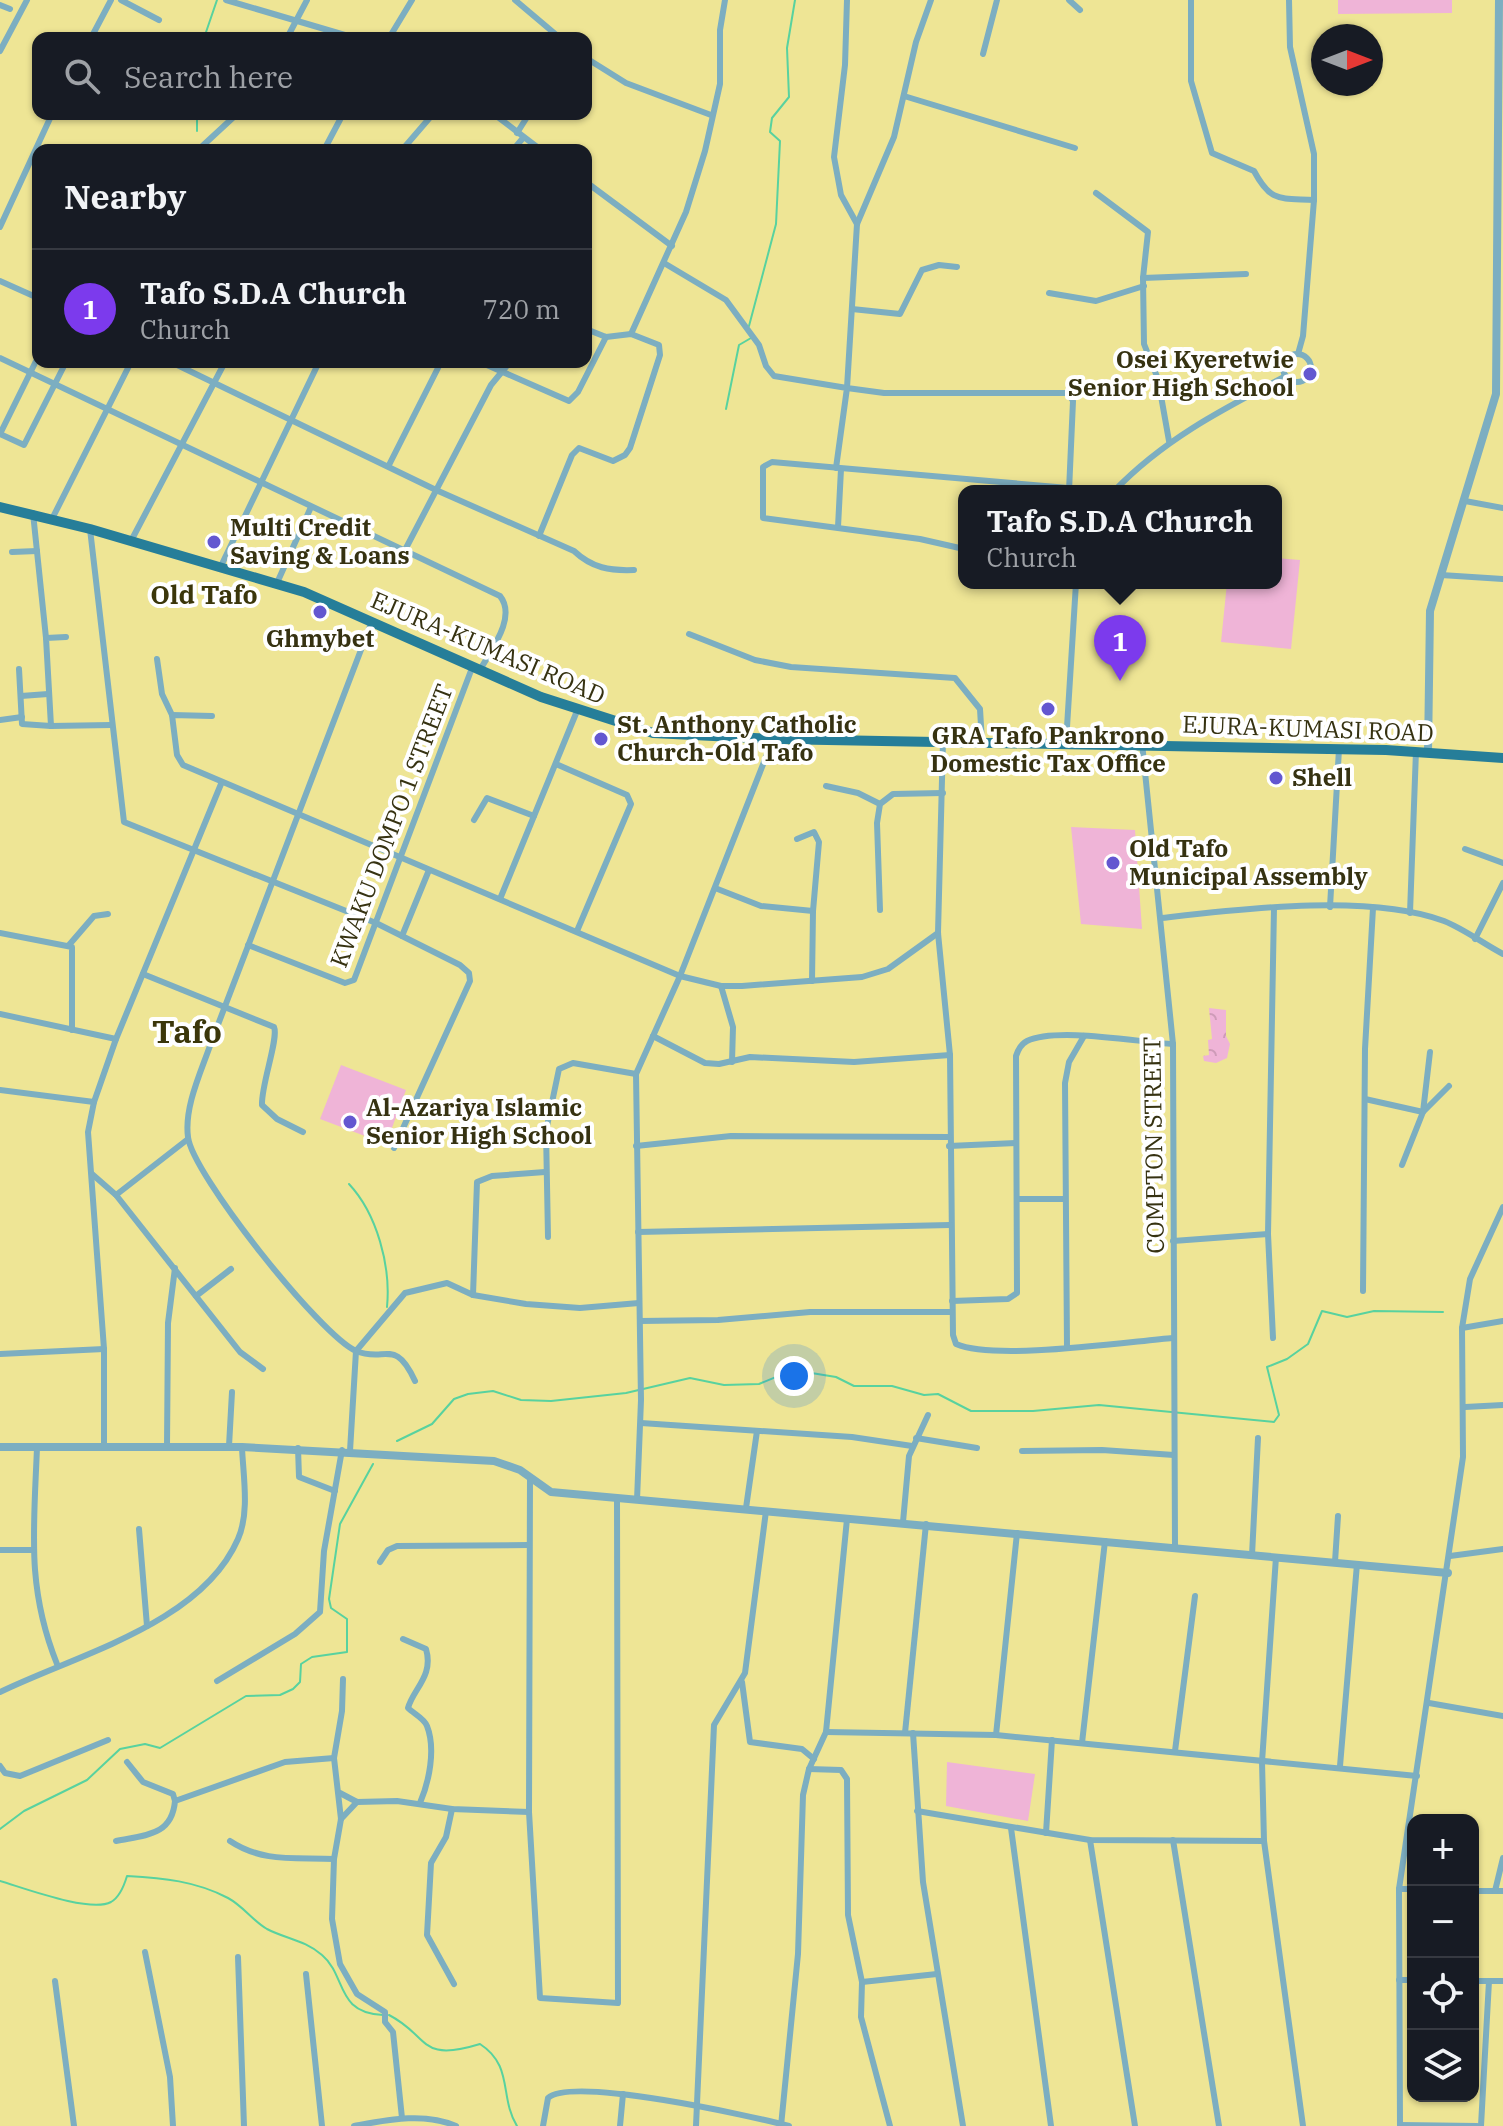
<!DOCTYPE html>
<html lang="en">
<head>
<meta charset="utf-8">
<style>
	:root { --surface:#171b24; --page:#20242c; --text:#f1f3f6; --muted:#9ea1a6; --line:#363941; --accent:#7c3aed }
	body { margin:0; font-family:"IBM Plex Serif",serif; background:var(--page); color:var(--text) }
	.controls { position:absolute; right:24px; bottom:24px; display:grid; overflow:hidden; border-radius:16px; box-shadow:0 2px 6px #0004 }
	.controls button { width:72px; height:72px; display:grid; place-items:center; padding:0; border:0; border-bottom:2px solid var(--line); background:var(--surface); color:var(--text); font:40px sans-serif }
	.compass { position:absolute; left:1311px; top:24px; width:72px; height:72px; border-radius:50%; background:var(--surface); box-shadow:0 2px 6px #0004; rotate:90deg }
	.you { position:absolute; left:794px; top:1376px; width:28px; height:28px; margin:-20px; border:6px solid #fff; border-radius:50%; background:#1a73e8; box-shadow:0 0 0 12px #1a73e833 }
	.badge { display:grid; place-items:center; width:52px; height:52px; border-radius:50%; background:var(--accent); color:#fff; font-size:26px; font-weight:700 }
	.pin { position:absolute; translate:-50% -66px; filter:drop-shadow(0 2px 4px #0008) }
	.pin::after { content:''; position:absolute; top:42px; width:28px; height:24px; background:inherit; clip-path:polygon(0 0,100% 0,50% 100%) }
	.popup { position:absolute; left:958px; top:485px; width:324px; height:104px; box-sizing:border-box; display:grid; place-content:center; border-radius:16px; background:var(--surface); filter:drop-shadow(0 2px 6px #0005); font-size:26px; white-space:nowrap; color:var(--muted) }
	.popup b { font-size:30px; color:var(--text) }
	.popup::after { content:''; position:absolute; left:50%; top:100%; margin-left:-16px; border:16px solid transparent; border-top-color:var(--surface) }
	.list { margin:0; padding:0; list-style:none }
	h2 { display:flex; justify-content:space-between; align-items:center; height:104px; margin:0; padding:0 32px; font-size:34px }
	h2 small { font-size:26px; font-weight:400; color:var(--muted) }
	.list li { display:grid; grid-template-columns:52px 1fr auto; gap:24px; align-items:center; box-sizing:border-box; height:120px; padding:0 32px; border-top:2px solid var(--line) }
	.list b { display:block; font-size:30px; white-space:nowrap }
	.list p { margin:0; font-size:26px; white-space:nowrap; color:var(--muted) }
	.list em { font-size:26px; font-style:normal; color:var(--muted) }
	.icon { flex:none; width:44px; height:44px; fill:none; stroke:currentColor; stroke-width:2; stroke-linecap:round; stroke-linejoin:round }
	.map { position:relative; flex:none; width:1503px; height:2126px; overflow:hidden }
	.search { position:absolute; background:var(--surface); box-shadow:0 2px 6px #0004; left:32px; top:32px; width:560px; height:88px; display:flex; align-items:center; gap:20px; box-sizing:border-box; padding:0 28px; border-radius:16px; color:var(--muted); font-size:30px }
	.panel { position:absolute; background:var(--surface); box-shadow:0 2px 6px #0004; left:32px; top:144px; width:560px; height:224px; border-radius:16px }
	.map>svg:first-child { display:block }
</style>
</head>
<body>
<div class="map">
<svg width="1503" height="2126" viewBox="0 0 1503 2126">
	<defs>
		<pattern id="forest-crowns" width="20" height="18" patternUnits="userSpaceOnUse" patternTransform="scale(2)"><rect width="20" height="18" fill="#efb4d7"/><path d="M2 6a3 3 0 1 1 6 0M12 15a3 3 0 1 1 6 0" fill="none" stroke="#ce9bb8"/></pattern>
	</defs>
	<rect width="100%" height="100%" fill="#eee595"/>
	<g fill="#efb4d7">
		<path d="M1338 0H1452V13L1338 14Z"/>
		<path d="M1276 558 1300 560 1291 649 1221 642 1227 583H1276Z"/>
		<path d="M1071 827 1135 830 1142 929 1081 924Z"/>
		<path d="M341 1065 406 1090 386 1144 320 1119Z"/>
		<path d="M947 1762 1035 1774 1028 1821 946 1806Z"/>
	</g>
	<path fill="url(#forest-crowns)" d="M1209 1008 1226 1010V1036L1230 1044 1227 1058 1216 1063 1204 1061 1203 1056 1209 1055 1208 1040 1212 1039Z"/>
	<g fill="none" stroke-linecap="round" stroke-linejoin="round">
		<g stroke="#58d29f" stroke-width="2">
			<path d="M204 38 217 0"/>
			<path d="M197 114V131"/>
			<path d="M749 326 776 224 780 141 770 132 772 118 789 97 787 48 795 0"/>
			<path d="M726 409 739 345 751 338"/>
			<path d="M349 1184C377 1214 391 1266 387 1307"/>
			<path d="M397 1441 432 1424 454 1399 468 1394 493 1391 521 1400 551 1401 626 1393 690 1378 724 1385 759 1384 793 1370 836 1377 854 1386H892L924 1395 938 1394 971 1411H1033L1099 1405 1274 1422 1279 1415 1267 1367 1287 1359 1308 1344 1322 1311 1347 1317 1374 1311 1443 1312"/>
			<path d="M0 1829 24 1811 87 1780 120 1749 145 1744 160 1748 246 1696 280 1695 293 1689 300 1682 301 1664 312 1657 347 1652V1619L331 1608 329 1599 340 1524 373 1464"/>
			<path d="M0 1881C24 1888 90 1913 111 1902 120 1897 124 1886 127 1876 163 1878 196 1881 228 1898 243 1906 253 1921 267 1929 286 1939 305 1940 322 1955 347 1976 335 2013 383 2015"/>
			<path d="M389 2015C430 2036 418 2063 480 2044 514 2066 499 2097 517 2126"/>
		</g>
		<g stroke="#7caec1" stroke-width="6">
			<path d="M121 0 159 20"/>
			<path d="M226 0 355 38"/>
			<path d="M515 0 560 38"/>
			<path d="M847 0 845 65 834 157 841 195 857 224"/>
			<path d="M931 0 916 42 894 137 857 224 847 388 884 393H1068L1073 401 1069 491"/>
			<path d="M1069 0 1080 10"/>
			<path d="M1191 0V81L1212 153 1254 171C1271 203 1280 198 1314 200"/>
			<path d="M1289 0 1290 47 1314 154V200L1303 336 1298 354"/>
			<path d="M0 5 10 9"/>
			<path d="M91 38 111 0"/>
			<path d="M287 38 307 0"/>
			<path d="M389 38 412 0"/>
			<path d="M0 51 27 0"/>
			<path d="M983 54 997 0"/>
			<path d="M586 58 626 83 711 115"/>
			<path d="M904 96 1075 148"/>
			<path d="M494 114 541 150"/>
			<path d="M517 133 529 114"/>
			<path d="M198 150 237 114"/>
			<path d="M324 150 343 114"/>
			<path d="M402 150 433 114"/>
			<path d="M513 150 523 138"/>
			<path d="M586 182 672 246"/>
			<path d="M1096 193 1148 232 1143 278 1144 344 1158 379 1169 441"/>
			<path d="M0 227 52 114"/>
			<path d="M664 263 726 300 759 345 766 366 774 376 847 388 836 468"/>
			<path d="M1143 278 1246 274"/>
			<path d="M0 281 38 298"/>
			<path d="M1049 293 1096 301 1144 286"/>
			<path d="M852 309 900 314 922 270 939 265 957 267"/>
			<path d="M631 334 686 212 705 151 720 84V30L725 0"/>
			<circle cx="1297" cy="368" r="14"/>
			<path d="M0 358 500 596C517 617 491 650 480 670"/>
			<path d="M171 362 436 490 574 551C592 568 610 571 634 570"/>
			<path d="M480 362 569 401 578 392 606 337"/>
			<path d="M0 434 24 445 66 362"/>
			<path d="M0 434 38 357"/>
			<path d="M389 465 441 362"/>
			<path d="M1114 491C1164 439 1223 409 1286 376"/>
			<path d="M1465 501 1503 508"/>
			<path d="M33 513 46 638"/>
			<path d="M52 519 131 362"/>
			<path d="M838 527 841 469"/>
			<path d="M90 529 124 822 376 923 460 965 469 973 470 981 394 1148"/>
			<path d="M539 536 572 455 579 448 613 461 625 455 630 448 660 355 659 345 631 334 606 337 586 329"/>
			<path d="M131 541 225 362"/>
			<path d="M964 549 920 539 763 518V467L772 462 1068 488"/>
			<path d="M405 550 491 385 510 362"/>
			<path d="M12 552 37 551"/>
			<path d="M221 566 319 362"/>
			<path d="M1441 575 1503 579"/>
			<path d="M277 583 311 507"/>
			<path d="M372 621 211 1043C201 1072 184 1107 188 1137 192 1174 321 1336 356 1351 385 1363 395 1337 415 1381"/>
			<path d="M689 634 755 660 791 667 955 678 980 709 982 742"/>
			<path d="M66 637 46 638 51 726 111 725"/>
			<path d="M157 659 162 694 172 715"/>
			<path d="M19 669 22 724 51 726"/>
			<path d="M21 696 48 694"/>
			<path d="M212 716 172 715 177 755 183 765 680 976 721 986H742L862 977 888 969 938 933"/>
			<path d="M0 720 22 717"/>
			<path d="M943 741 938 933 950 1055 953 1335 956 1344C996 1361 1125 1342 1173 1338"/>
			<path d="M1066 743 1076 583"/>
			<path d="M1142 743 1173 1044 1175 1548"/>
			<path d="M556 764 627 795 631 804 577 931"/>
			<path d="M826 786 858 793 880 804"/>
			<path d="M474 820 487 798 534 816"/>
			<path d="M797 839 814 832 819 842 813 911"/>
			<path d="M1465 849 1503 863"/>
			<path d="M715 888 761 906 813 911 812 981"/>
			<path d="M500 899 577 711"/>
			<path d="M1330 907 1339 749"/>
			<path d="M880 910 877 823 880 804 893 794 943 793"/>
			<path d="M1410 913 1416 751"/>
			<path d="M1161 918C1241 909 1369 893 1444 921 1464 929 1484 944 1503 954"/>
			<path d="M0 933 72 947V1030"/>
			<path d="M402 936 429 870"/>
			<path d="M1475 939 1503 883"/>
			<path d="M69 945 94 916 108 914"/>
			<path d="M248 945 345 983 354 980 472 668"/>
			<path d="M143 974 274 1027C279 1038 261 1085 262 1105L277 1119 303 1132"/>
			<path d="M721 986 733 1027 732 1062"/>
			<path d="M0 1014 116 1039"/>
			<path d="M653 1036 705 1063 719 1064 750 1057 854 1062 950 1055"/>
			<path d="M0 1090 94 1102"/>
			<path d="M1365 1099 1423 1112 1449 1086"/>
			<path d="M636 1146 731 1136 949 1137"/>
			<path d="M949 1146 1016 1143"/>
			<path d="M1402 1165 1423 1112 1430 1052"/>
			<path d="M92 1174 116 1195 240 1352 263 1369"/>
			<path d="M116 1195 188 1139"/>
			<path d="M1019 1199H1064"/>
			<path d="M638 1232 950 1225"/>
			<path d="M548 1237 546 1131 559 1069 573 1063 636 1074"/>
			<path d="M1173 1241 1268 1234"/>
			<path d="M1363 1291 1365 1049 1373 908"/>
			<path d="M473 1295 477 1182 492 1176 545 1172"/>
			<path d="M196 1296 231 1269"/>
			<path d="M952 1301 1008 1299 1017 1293 1016 1056C1018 1050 1021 1044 1027 1041 1057 1027 1137 1042 1173 1044"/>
			<path d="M640 1321 718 1320 810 1312H952"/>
			<path d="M1462 1328 1503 1321"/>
			<path d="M1273 1338 1268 1234 1274 908"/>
			<path d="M1067 1347 1065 1083 1069 1062 1084 1036"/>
			<path d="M0 1354 104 1349"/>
			<path d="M1465 1407 1503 1405"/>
			<path d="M641 1423 852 1437 912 1446"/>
			<path d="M916 1438 977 1448"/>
			<path d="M167 1446 168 1323 175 1268"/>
			<path d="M229 1446 232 1392"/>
			<path d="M37 1447C34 1528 26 1587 57 1664"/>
			<path d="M104 1447V1349L88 1132 94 1102 116 1039 221 784"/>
			<path d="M298 1448 299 1477 335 1491"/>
			<path d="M350 1451 356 1351 405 1293 447 1283 473 1295 526 1304 580 1308 639 1303"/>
			<path d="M1022 1451 1102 1450 1174 1455"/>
			<path d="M530 1478 529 1812 540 1998 618 2003 617 1499"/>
			<path d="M637 1500 641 1400 636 1074 680 976 773 739"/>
			<path d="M746 1508 757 1431"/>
			<path d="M903 1522 909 1456 928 1415"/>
			<path d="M139 1529 147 1626"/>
			<path d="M0 1550H33"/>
			<path d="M1252 1555 1258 1438"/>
			<path d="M1450 1556 1503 1549"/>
			<path d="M1276 1557 1262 1762 1264 1841 1303 2126"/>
			<path d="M380 1562 388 1550 397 1546 528 1545"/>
			<path d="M1335 1562 1338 1516"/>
			<path d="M403 1639 426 1649C434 1676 413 1689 408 1708 414 1714 424 1718 427 1726 436 1749 429 1782 420 1803"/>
			<path d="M217 1681 295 1634 320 1612 324 1551 342 1450"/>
			<path d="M742 1682 750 1742 802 1749 814 1759"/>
			<path d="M0 1692C78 1654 201 1624 238 1539 250 1512 243 1475 242 1447"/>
			<path d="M1429 1703 1503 1716"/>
			<path d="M826 1732 996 1735 1417 1776"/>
			<path d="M905 1733 926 1524"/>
			<path d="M913 1733 923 1882 963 2126"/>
			<path d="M996 1735 1017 1533"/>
			<path d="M1082 1743 1105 1541"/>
			<path d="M1175 1751 1195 1596"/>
			<path d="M127 1762 143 1782 173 1794 175 1801"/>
			<path d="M0 1766 5 1773 20 1776 108 1740"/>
			<path d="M1340 1766 1357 1564"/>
			<path d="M809 1769 841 1770 847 1779 848 1915 862 1982"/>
			<path d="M340 1793 357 1802 397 1801 452 1809 529 1812"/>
			<path d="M452 1809 446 1837 431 1863 427 1935 454 1984"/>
			<path d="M917 1811 1090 1840 1264 1841"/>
			<path d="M341 1819 357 1802"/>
			<path d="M1011 1828 1051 2126"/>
			<path d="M1046 1833 1052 1740"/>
			<path d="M1090 1840 1135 2126"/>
			<path d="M1173 1840 1219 2126"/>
			<path d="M116 1841C145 1835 172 1836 175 1801L285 1762 334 1758"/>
			<path d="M230 1841C263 1863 296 1857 334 1859L341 1819 334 1758 342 1711 343 1679"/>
			<path d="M334 1859 332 1919 340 1964 357 1994 385 2012V2022L393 2032 402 2118"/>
			<path d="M1399 1889H1413"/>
			<path d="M1473 1891H1503"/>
			<path d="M1495 1891 1503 1858"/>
			<path d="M145 1952 170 2077 173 2126"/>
			<path d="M238 1957 244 2126"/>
			<path d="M306 1974 322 2126"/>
			<path d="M1399 1980H1413"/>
			<path d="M55 1981 74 2126"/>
			<path d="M1473 1981H1503"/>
			<path d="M1400 2125 1477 2126"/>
			<path d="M354 2126C387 2120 424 2112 456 2126"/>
			<path d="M543 2126 548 2098C573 2076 751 2116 789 2126"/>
			<path d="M620 2126 623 2094"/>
			<path d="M696 2126 714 1725 745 1673 766 1511"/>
			<path d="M781 2126 798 1954 803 1795 809 1769 826 1732 847 1519"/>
			<path d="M890 2126 861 2017 862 1982 937 1974"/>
			<path d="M1400 2126 1399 1889 1463 1457 1462 1328 1470 1279 1503 1207"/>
			<path d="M1481 2126 1489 1981"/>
		</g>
		<g stroke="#7caec1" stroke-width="8">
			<path d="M1428 752 1430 611 1496 394 1499 0"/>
			<path d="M0 1447H242L494 1461 520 1470 551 1492 1448 1573"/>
		</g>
		<path stroke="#267e99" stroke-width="10" d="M0 507 90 529 304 592 541 697 653 733 773 739 1386 750 1503 758"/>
	</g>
	<g fill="#6357d0" stroke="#fff" stroke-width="3">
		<circle cx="1310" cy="374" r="8"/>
		<circle cx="214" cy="542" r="8"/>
		<circle cx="320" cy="612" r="8"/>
		<circle cx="1048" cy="709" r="8"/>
		<circle cx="601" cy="739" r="8"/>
		<circle cx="1276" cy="778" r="8"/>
		<circle cx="1113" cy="863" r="8"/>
		<circle cx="350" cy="1122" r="8"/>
	</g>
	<g text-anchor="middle" stroke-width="8" stroke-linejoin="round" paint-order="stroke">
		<g font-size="24" font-weight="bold" fill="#363211" stroke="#fff" text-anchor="start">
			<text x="1294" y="368" text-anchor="end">Osei Kyeretwie<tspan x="1294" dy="28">Senior High School</tspan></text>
			<text x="230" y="536">Multi Credit<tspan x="230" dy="28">Saving &amp; Loans</tspan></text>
			<text x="320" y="647" text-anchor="middle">Ghmybet</text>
			<text x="617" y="733">St. Anthony Catholic<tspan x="617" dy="28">Church-Old Tafo</tspan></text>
			<text x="1048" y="744" text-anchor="middle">GRA Tafo Pankrono<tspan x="1048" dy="28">Domestic Tax Office</tspan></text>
			<text x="1292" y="786">Shell</text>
			<text x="1129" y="857">Old Tafo<tspan x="1129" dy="28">Municipal Assembly</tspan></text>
			<text x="366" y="1116">Al-Azariya Islamic<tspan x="366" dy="28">Senior High School</tspan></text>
		</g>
		<g font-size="24" fill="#363211" stroke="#fff">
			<text transform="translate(488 648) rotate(23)" y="8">EJURA-KUMASI ROAD</text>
			<text transform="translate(1308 729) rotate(2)" y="8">EJURA-KUMASI ROAD</text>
			<text transform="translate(392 826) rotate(-69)" y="8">KWAKU DOMPO 1 STREET</text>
			<text transform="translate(1154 1145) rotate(-91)" y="8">COMPTON STREET</text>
		</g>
		<g font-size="26" font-weight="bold" fill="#3b360a" stroke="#fff">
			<text x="204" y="604">Old Tafo</text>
		</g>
		<g font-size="32" font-weight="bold" fill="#3b360a" stroke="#fff">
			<text x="187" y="1043">Tafo</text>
		</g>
	</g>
</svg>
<div class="controls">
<button>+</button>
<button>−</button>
<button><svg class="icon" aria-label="locate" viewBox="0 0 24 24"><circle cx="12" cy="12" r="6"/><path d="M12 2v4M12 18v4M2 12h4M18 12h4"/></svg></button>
<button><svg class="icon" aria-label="layers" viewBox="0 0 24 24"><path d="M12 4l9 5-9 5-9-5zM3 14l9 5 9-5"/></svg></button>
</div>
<svg class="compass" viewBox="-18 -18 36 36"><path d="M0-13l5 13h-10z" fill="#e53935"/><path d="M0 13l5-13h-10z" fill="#9ea1a6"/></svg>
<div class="you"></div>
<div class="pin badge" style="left:1120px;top:681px">1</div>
<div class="popup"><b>Tafo S.D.A Church</b>Church</div>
<div class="search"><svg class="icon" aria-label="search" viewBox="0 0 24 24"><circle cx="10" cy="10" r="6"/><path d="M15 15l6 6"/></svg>Search here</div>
<section class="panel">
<h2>Nearby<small></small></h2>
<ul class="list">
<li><span class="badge">1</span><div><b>Tafo S.D.A Church</b><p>Church</p></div><em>720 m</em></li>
</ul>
</section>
</div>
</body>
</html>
